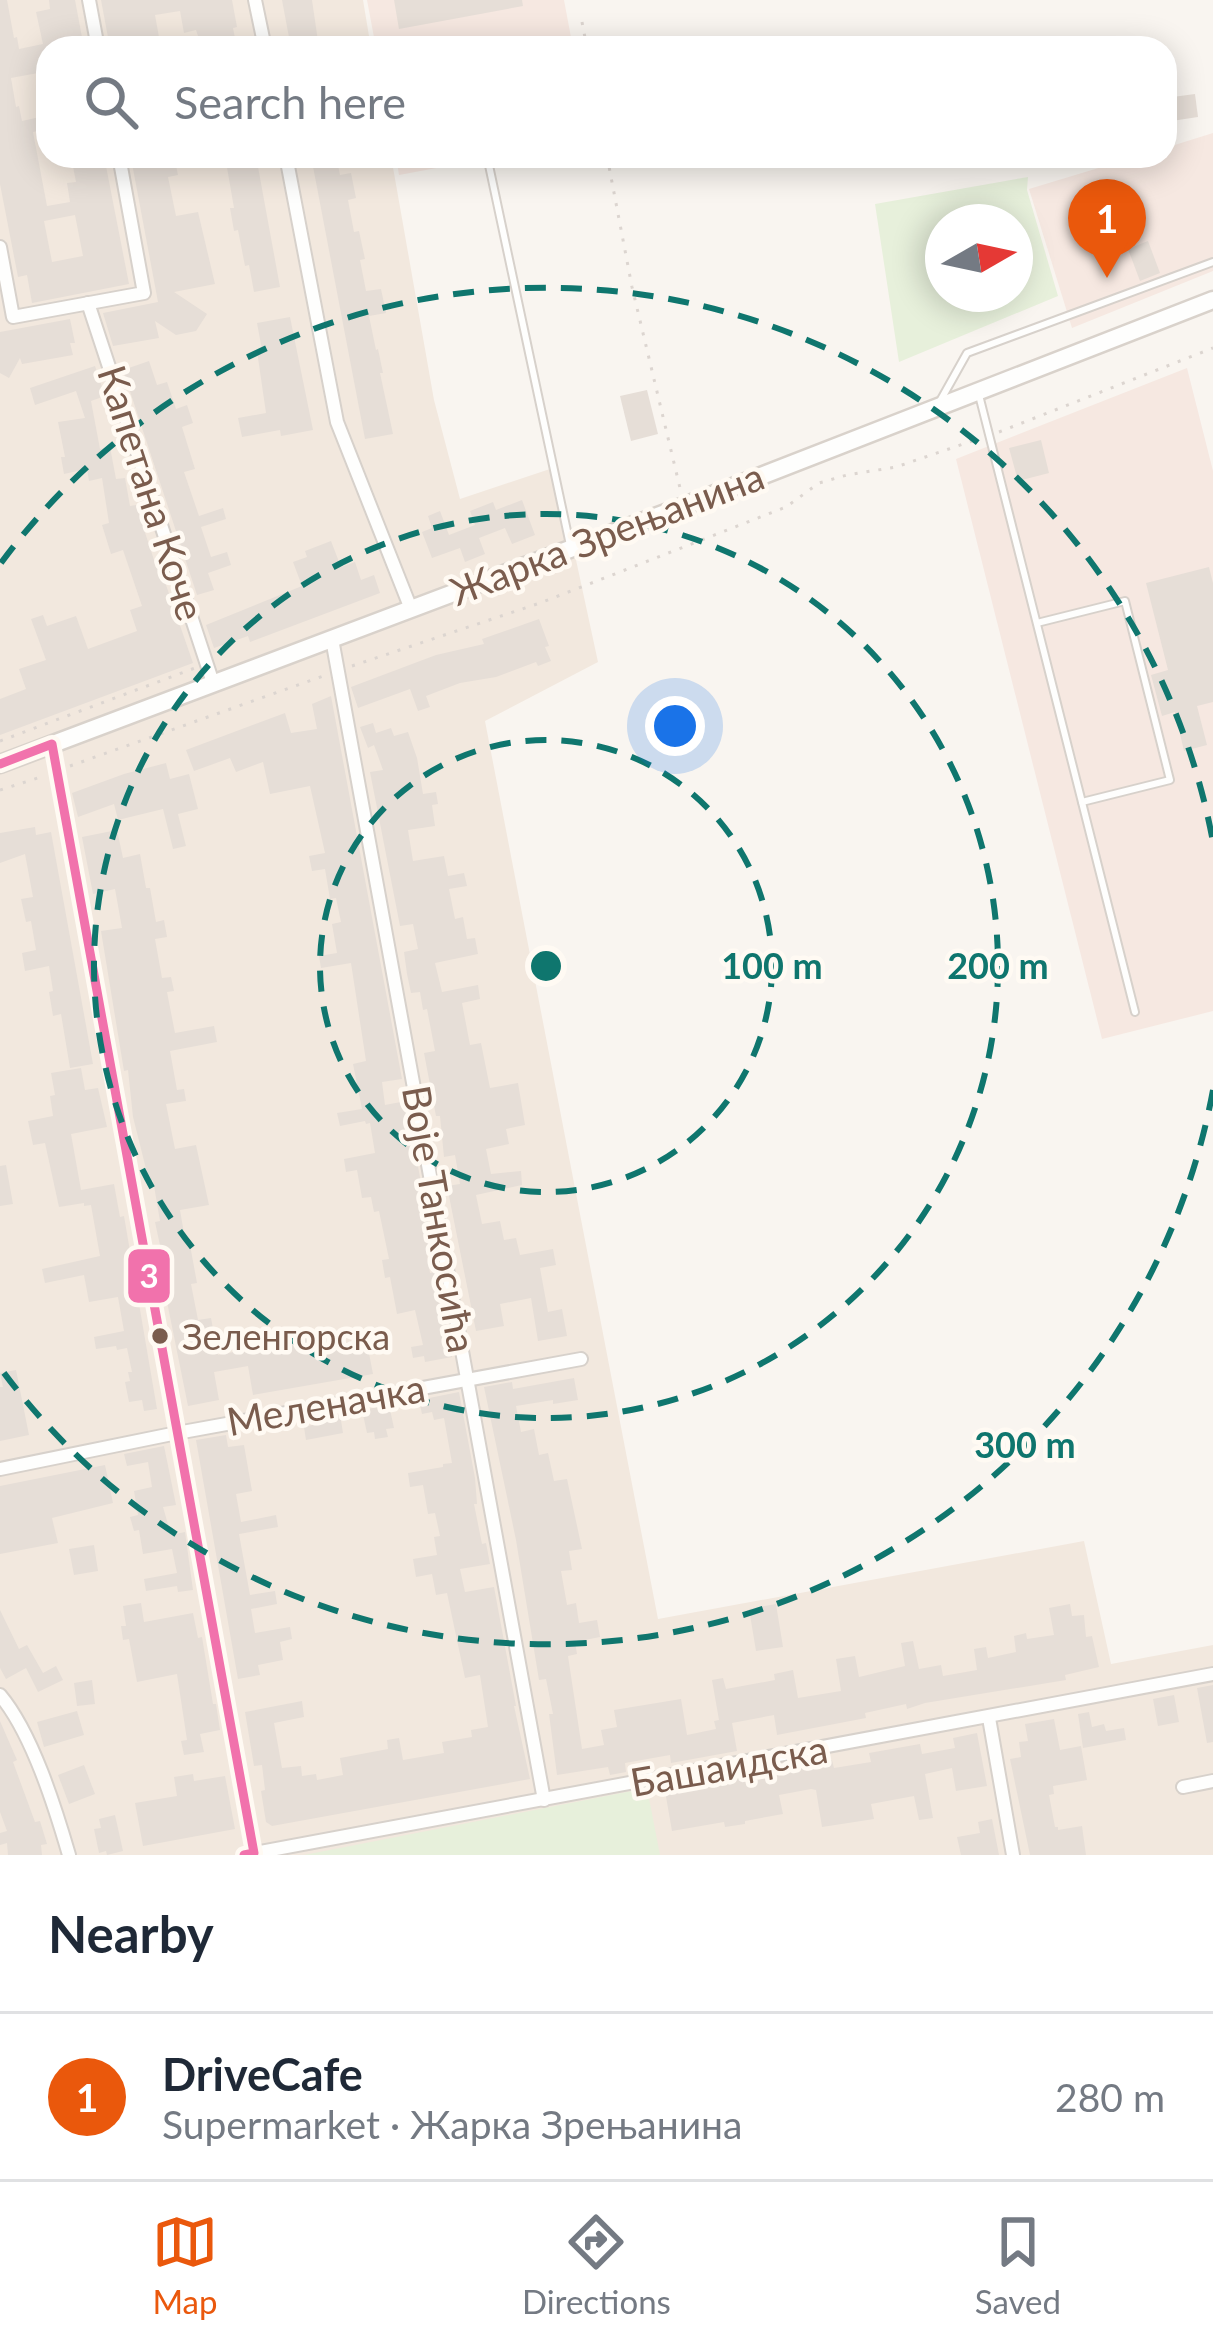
<!DOCTYPE html>
<html lang="en">
<head>
<meta charset="utf-8">
<style>
	:root { --surface:#fff; --page:#f6f6f7; --text:#1f2937; --muted:#747a83; --line:#e0e1e3; --accent:#ea580c }
	body { margin:0; font-family:Lato,sans-serif; background:var(--page); color:var(--text) }
	.compass { position:absolute; left:925px; top:204px; width:108px; height:108px; border-radius:50%; background:var(--surface); box-shadow:0 6px 30px #0003; rotate:81deg }
	.you { position:absolute; left:675px; top:726px; width:42px; height:42px; margin:-30px; border:9px solid #fff; border-radius:50%; background:#1a73e8; box-shadow:0 0 0 18px #1a73e833 }
	.badge { display:grid; place-items:center; width:78px; height:78px; border-radius:50%; background:var(--accent); color:#fff; font-size:39px; font-weight:700 }
	.pin { position:absolute; translate:-50% -99px; filter:drop-shadow(0 3px 6px #0008) }
	.pin::after { content:''; position:absolute; top:63px; width:42px; height:36px; background:inherit; clip-path:polygon(0 0,100% 0,50% 100%) }
	.list { margin:0; padding:0; list-style:none }
	h2 { display:flex; justify-content:space-between; align-items:center; height:156px; margin:0; padding:0 48px; font-size:51px }
	h2 small { font-size:39px; font-weight:400; color:var(--muted) }
	.list li { display:grid; grid-template-columns:78px 1fr auto; gap:36px; align-items:center; box-sizing:border-box; height:168px; padding:0 48px; border-top:3px solid var(--line) }
	.list b { display:block; font-size:45px; white-space:nowrap }
	.list p { margin:0; font-size:39px; white-space:nowrap; color:var(--muted) }
	.list em { font-size:39px; font-style:normal; color:var(--muted) }
	.icon { flex:none; width:66px; height:66px; fill:none; stroke:currentColor; stroke-width:2; stroke-linecap:round; stroke-linejoin:round }
	.map { position:relative; flex:none; width:1213px; height:1855px; overflow:hidden }
	.search { position:absolute; background:var(--surface); box-shadow:0 6px 30px #0003; left:36px; right:36px; top:36px; height:132px; display:flex; align-items:center; gap:30px; box-sizing:border-box; padding:0 42px; border-radius:36px; color:var(--muted); font-size:45px }
	.sheet { height:324px; background:var(--surface) }
	nav { display:flex; justify-content:space-around; align-items:center; box-sizing:border-box; height:168px; border-top:3px solid var(--line); background:var(--surface); font-size:33px; color:var(--muted) }
	nav a { display:grid; justify-items:center; gap:6px }
	nav .on { color:var(--accent) }
	.map>svg:first-child { display:block }
</style>
</head>
<body>
<div class="map">
<svg width="1213" height="1855" viewBox="0 0 1213 1855">
	<rect width="100%" height="100%" fill="#f9f5f0"/>
	<path fill="#f2e8de" d="M0 0H363L371 48H48V156H391L434 400 460 499 556 467 598 662 485 721 658 1619 1084 1541 1111 1664 1213 1645V1855H0Z"/>
	<g fill="#f6e8e1">
		<path d="M367 0H564L573 48H376Z"/>
		<path d="M1213 133V271L1072 328 1029 189 1138 156H1165V148Z"/>
		<path d="M396 156H501L399 175Z"/>
		<path d="M1187 368 1213 471V1011L1102 1039 956 459Z"/>
	</g>
	<g fill="#e7f0db" fill-rule="evenodd">
		<path d="M1028 177 1027 190 1058 296 899 362 875 204ZM943 222H1015V294H943Z"/>
		<path d="M647 1788 660 1855H304Z"/>
	</g>
	<g fill="#e6ded7" fill-rule="evenodd">
		<path d="M0 0H7L14 38 17 37 19 49 43 44 36 12 50 9 49 0H75L84 48H48V96H42L38 73 11 78 16 107 19 106 22 121 40 117 42 130 33 132 47 206 70 202 67 183 76 182 71 156H104L129 284 32 303 27 275 18 277 0 184ZM75 215 83 256 52 262 44 221Z"/>
		<path d="M101 0H232L237 27 233 28 237 48H202L196 30 184 33 180 11 155 15 161 48H110Z"/>
		<path d="M282 0H312L319 48H291Z"/>
		<path d="M394 0H522L523 6 399 29Z"/>
		<path d="M1195 94 1198 117 1165 122V98Z"/>
		<path d="M143 156H174L178 175 168 177 176 216 198 212 215 284 174 292 207 314 196 331 176 335 155 321 159 338 113 346 103 313 158 302 131 158Z"/>
		<path d="M225 156H256L280 287 254 292 249 265 245 266 238 230 234 231 230 208H234Z"/>
		<path d="M311 156H336L340 175 351 173 356 198 348 200 354 232 359 231 365 259 360 260 366 291 381 289 386 313 369 316 376 350 378 349 383 373H380L393 434 365 439Z"/>
		<path d="M1148 241 1160 273 1140 281 1128 249Z"/>
		<path d="M290 317 313 430 281 436 280 430 242 437 238 418 266 413 257 351 262 350 257 323Z"/>
		<path d="M70 319 75 343H70L73 355 22 364 20 358 9 378 0 373V332Z"/>
		<path d="M149 361 157 385 167 382 176 409 187 405 193 423 182 427 195 469 184 472 199 516 223 508 226 519 201 527 211 557 227 552 231 565 208 573 214 590 197 595 123 370Z"/>
		<path d="M95 366 105 396 91 401 100 449 110 447 116 479 125 478 130 506 136 505 154 560 157 559 193 663 0 735V699L26 689 19 669 46 660 31 619 43 615 47 626 76 616 88 649 137 631 130 610 142 606 123 550 111 554 102 525 109 523 102 478 89 481 87 469 64 474 61 457H65L58 422 85 418 76 391 35 405 30 388Z"/>
		<path d="M647 390 658 434 631 441 620 396Z"/>
		<path d="M1041 440 1049 473 1018 481 1009 448Z"/>
		<path d="M522 500 535 535 512 544 505 528 479 538 485 554 465 562 460 548 432 558 422 532 432 528 428 516 440 511 449 535 475 525 470 511 493 502 496 510Z"/>
		<path d="M331 541 341 567 355 562 361 580 374 575 380 593 250 642 248 636 214 648 206 625 302 586 293 562 307 557 305 551Z"/>
		<path d="M1209 567 1213 583V702L1197 706 1207 745 1184 751 1175 712 1162 716 1151 675 1168 670 1146 583Z"/>
		<path d="M539 619 549 646 545 647 551 661 538 666 536 662 496 677 460 683 426 696 430 707 418 711 410 689 358 708 351 687 436 655 484 644 482 639Z"/>
		<path d="M331 696 402 1079 382 1082 385 1105 406 1101 433 1248 426 1249 430 1273 437 1272 452 1357 425 1362 424 1356 413 1358 411 1347 423 1345 415 1310 397 1314 390 1277 385 1278 382 1260 389 1259 379 1211 374 1212 371 1197 362 1198 357 1170 346 1172 344 1159 375 1153 370 1123 366 1124 365 1121 340 1126 337 1113 362 1109 353 1064 366 1061 351 963 321 968 319 956 337 953 332 924 341 922 336 898 330 899 325 869 312 871 309 856 325 853 310 786 270 794 263 762 236 772 230 758 194 771 186 750 285 713 291 733 317 729 312 704Z"/>
		<path d="M373 723 376 733 391 728 394 736 408 732 417 758 423 794 436 792 438 804 432 805 435 826 408 830 413 861 444 856 448 876 464 873 467 886 449 889 455 919 463 917 467 939 475 938 478 954 435 963 442 992 478 985 480 999 462 1003 470 1045 481 1043 490 1088 518 1083 525 1125 506 1129 509 1144 486 1149 491 1174 521 1171 522 1185 476 1195 482 1224 500 1221 504 1240 516 1238 520 1255 553 1249 556 1265 540 1268 548 1312 562 1309 567 1336 538 1341 531 1298 500 1304 504 1326 476 1331 447 1186 460 1184 455 1155 444 1157 440 1116H436L424 1053 435 1051 427 1009 423 1010 420 992 411 993 407 974 404 952 418 949 413 924 400 926 370 772 383 770 374 745 368 748 360 727Z"/>
		<path d="M166 763 170 779 189 774 198 809 178 814 186 846 173 849 163 809 118 820 114 804 78 817 72 793 124 774Z"/>
		<path d="M35 827 36 835 51 832 93 1064 70 1068 61 1014 53 1016 49 992 53 991 49 966 25 971 22 953 36 950 31 921 26 922 21 899 33 897 25 854 0 863V833Z"/>
		<path d="M117 830 123 858 140 854 146 888H150L156 922 164 920 167 937 155 939 162 978 171 977 174 991 167 992 175 1033 214 1026 217 1042 170 1051 177 1090 184 1089 186 1101 166 1104 175 1149 196 1145 209 1205 180 1210 186 1245H190L197 1283 191 1284 198 1320 211 1318 218 1355 317 1336 320 1352 367 1343 373 1374 253 1395 248 1366 214 1372 219 1400 188 1406 161 1272 158 1250H161L155 1222 160 1221 153 1180 149 1181 133 1117 128 1070 124 1071 101 931 122 928 115 889 93 894 82 837Z"/>
		<path d="M81 1068 85 1090 98 1088 107 1127 71 1134 81 1190 114 1184 120 1217 124 1216 157 1409 144 1411 142 1400 129 1402 125 1382 130 1381 128 1372H132L127 1348 117 1350 116 1346 96 1349 94 1337 124 1331 118 1297 89 1302 84 1275 45 1283 42 1269 100 1256 91 1205 84 1206V1203L59 1207 45 1143 33 1145 28 1121 53 1116 50 1096 55 1095 51 1073Z"/>
		<path d="M6 1165 13 1204 0 1206V1166Z"/>
		<path d="M16 1370 29 1435 0 1441V1387H3L0 1373Z"/>
		<path d="M574 1378 578 1400 553 1404V1400L516 1406 521 1432 534 1429 539 1455 548 1453 554 1481 567 1479 582 1549 569 1551 572 1570 561 1571 567 1605 576 1603 579 1623 597 1620 600 1637 575 1642 577 1654 568 1656 582 1749 604 1745 601 1730 617 1727 614 1710 681 1699 687 1735 716 1729 714 1721 719 1720 712 1680 723 1678 726 1689 775 1680 774 1674 793 1670 798 1698 841 1691 836 1659 855 1656 859 1677 905 1666 901 1643 913 1641 919 1669 941 1665 943 1676 977 1670 974 1649 986 1647 988 1658 1016 1652 1014 1636 1026 1633 1027 1639 1054 1635 1049 1608 1070 1604 1072 1616 1084 1615 1086 1637 1092 1636 1099 1667 1065 1675 1066 1680 925 1703 907 1709 906 1704 865 1713 866 1718 777 1735 774 1715 732 1723 737 1751 671 1763 670 1755 625 1763 626 1772 610 1775 608 1767 557 1775 549 1714H553L546 1679 539 1680 516 1540 484 1387 512 1382 513 1389Z"/>
		<path d="M459 1392 475 1478 477 1504H474L482 1544 486 1543 490 1564 460 1569 465 1592 494 1587 516 1706H514L530 1779 272 1826 266 1822 261 1791 265 1790 262 1765 254 1766 245 1712 302 1701 304 1717 274 1723 282 1768 301 1766 302 1776 316 1774 317 1780 343 1775 340 1758 388 1749 387 1740 399 1738 403 1760 444 1753 442 1742 472 1737 471 1730 488 1727 480 1675 465 1678 447 1593 436 1595 432 1574 416 1577 413 1559 437 1555 434 1537 440 1536 435 1513 428 1514 423 1485 410 1487 408 1473 443 1467V1464L452 1463 444 1418 434 1420 432 1412 422 1414 419 1400Z"/>
		<path d="M389 1405 394 1428 386 1429 388 1437 375 1439 374 1432 367 1433 362 1410Z"/>
		<path d="M340 1414 343 1433 306 1440 304 1427 312 1425 311 1419Z"/>
		<path d="M226 1435 228 1447 244 1445 252 1491 236 1494 241 1522 276 1515 278 1527 239 1534 250 1595 275 1591 277 1604 251 1609 255 1633 290 1627 292 1639 280 1642 283 1660 258 1665 260 1675 238 1679 196 1440Z"/>
		<path d="M164 1446 176 1505 163 1507 171 1535 185 1532 193 1590 178 1592 177 1586 146 1591 144 1579 177 1573 172 1549 143 1554 139 1530 134 1531 130 1517 138 1515 134 1491 152 1487 148 1462 127 1466 124 1454Z"/>
		<path d="M105 1465 113 1503 52 1518 58 1543 0 1554V1486Z"/>
		<path d="M94 1545 98 1571 74 1575 69 1549Z"/>
		<path d="M141 1603 144 1622 193 1613 198 1638 202 1637 213 1704H216L220 1730 200 1734 204 1752 184 1755 181 1741 187 1740 177 1674 137 1682 129 1639 123 1640 121 1626H126L123 1606Z"/>
		<path d="M776 1604 783 1647 756 1651 749 1609Z"/>
		<path d="M0 1610 19 1649 27 1645 43 1673 56 1666 63 1680 38 1692 26 1668 6 1679 0 1668Z"/>
		<path d="M92 1680 95 1704 77 1706 74 1683Z"/>
		<path d="M1213 1685V1742L1207 1743 1197 1688Z"/>
		<path d="M1174 1695 1179 1722 1158 1726 1153 1699Z"/>
		<path d="M77 1711 84 1735 44 1747 37 1722Z"/>
		<path d="M1089 1712 1092 1727 1104 1724 1106 1731 1124 1728 1126 1740 1083 1748 1078 1714Z"/>
		<path d="M1054 1719 1060 1750 1081 1746 1087 1780 1053 1786 1054 1794 1049 1795 1055 1827H1058V1830L1082 1826 1086 1855H1030L1010 1759 1021 1757 1019 1742 1028 1741 1025 1724Z"/>
		<path d="M0 1721 17 1760 13 1762 35 1822 40 1821 47 1844 41 1845 42 1855H8L7 1843 0 1845V1833L7 1831 0 1812Z"/>
		<path d="M977 1733 987 1786 956 1791 952 1768 925 1774 933 1818 919 1820 914 1796 871 1804 874 1819 822 1827 816 1790 811 1789 779 1795 783 1814 745 1821V1824L725 1827 724 1822 672 1831 665 1791 832 1760 834 1768 871 1762 869 1753 920 1744 922 1754 955 1748 953 1738Z"/>
		<path d="M84 1765 95 1794 69 1804 58 1775Z"/>
		<path d="M193 1774 194 1781 225 1776 235 1829 143 1846 135 1803 177 1796 174 1777Z"/>
		<path d="M115 1815 123 1851 107 1855 106 1851 99 1853 94 1829 101 1828 99 1819Z"/>
		<path d="M992 1819 999 1855H961L957 1837 980 1833 978 1822Z"/>
	</g>
	<g fill="none" stroke-linecap="round" stroke-linejoin="round">
		<defs>
			<g id="service">
				<path d="M487 156 570 545"/>
				<path d="M979 395 1135 1012"/>
				<path d="M939 403 967 353 1213 262"/>
				<path d="M1037 623 1125 601 1170 780 1082 802"/>
			</g>
			<g id="minor">
				<path d="M89 0 98 48"/>
				<path d="M255 0 265 48"/>
				<path d="M286 156 337 422 411 609"/>
				<path d="M0 247 13 317 144 293 119 156"/>
				<path d="M88 303 213 683"/>
				<path d="M332 639 544 1800"/>
				<path d="M52 744 254 1855"/>
				<path d="M0 1469 177 1433 581 1359"/>
				<path d="M0 1695C32 1733 55 1807 69 1855"/>
				<path d="M989 1718 1013 1855"/>
				<path d="M1183 1787 1213 1781"/>
				<path d="M244 1855 1213 1674"/>
			</g>
			<path id="secondary" d="M0 764 684 506 1213 300"/>
		</defs>
		<use href="#service" stroke="#d7d1cb" stroke-width="10"/>
		<use href="#minor" stroke="#d7d1cb" stroke-width="16"/>
		<use href="#secondary" stroke="#d9d2cb" stroke-width="21"/>
		<g stroke="#dcd5d0" stroke-width="3" stroke-dasharray="3 9" stroke-linecap="butt">
			<path d="M582 22 587 48"/>
			<path d="M607 156 632 287 680 488"/>
			<path d="M999 432 1213 348"/>
			<path d="M352 666 540 603 607 577 786 507 819 483 847 475 896 467 978 439"/>
			<path d="M0 741 195 668"/>
			<path d="M70 766 326 675"/>
			<path d="M0 790 44 776"/>
		</g>
		<use href="#service" stroke="#fefefd" stroke-width="6"/>
		<use href="#minor" stroke="#fefefd" stroke-width="12"/>
		<use href="#secondary" stroke="#fefefd" stroke-width="16"/>
		<defs>
			<path id="bus-1" d="M0 764 52 744 254 1853 244 1855"/>
		</defs>
		<use href="#bus-1" stroke="#fffaf3" stroke-width="18"/>
		<use href="#bus-1" stroke="#f172ac" stroke-width="9"/>
	</g>
	<g fill="none" stroke="#0f766e" stroke-width="6" stroke-dasharray="21 15">
		<circle cx="546" cy="966" r="226"/>
		<circle cx="546" cy="966" r="452"/>
		<path d="M1213 1090A678 678 0 0 1 1 1369M1 563A678 678 0 0 1 1213 842"/>
	</g>
	<circle fill="#7a5c4d" stroke="#fffaf3" stroke-width="4.5" cx="160" cy="1336" r="10"/>
	<g text-anchor="middle" stroke-width="9" stroke-linejoin="round" paint-order="stroke">
		<g font-size="36" fill="#7a5c4d" stroke="#fffaf3" text-anchor="start">
			<text x="182" y="1350">Зеленгорска</text>
		</g>
		<g font-size="39" fill="#7a5c4d" stroke="#fffaf3">
			<text transform="translate(151 493) rotate(72)" y="14">Капетана Коче</text>
			<text transform="translate(607 534) rotate(-21)" y="14">Жарка Зрењанина</text>
			<text transform="translate(439 1219) rotate(80)" y="14">Воје Танкосића</text>
			<text transform="translate(326 1405) rotate(-10)" y="14">Меленачка</text>
			<text transform="translate(729 1766) rotate(-10)" y="14">Башаидска</text>
		</g>
	</g>
	<circle cx="546" cy="966" r="18" fill="#0f766e" stroke="#fffaf3" stroke-width="6"/>
	<g font-size="36" text-anchor="middle" font-weight="bold" fill="#0f766e" stroke="#fffaf3" stroke-width="9" stroke-linejoin="round" paint-order="stroke">
		<text x="772" y="979">100 m</text>
		<text x="998" y="979">200 m</text>
		<text x="1025" y="1458">300 m</text>
	</g>
	<rect stroke="#fffaf3" stroke-width="4.5" x="126" y="1247" width="46" height="58" rx="12" fill="#f172ac"/>
	<g font-size="33" text-anchor="middle" font-weight="bold" fill="#fff">
		<text x="149" y="1288">3</text>
	</g>
</svg>
<svg class="compass" viewBox="-18 -18 36 36"><path d="M0-13l5 13h-10z" fill="#e53935"/><path d="M0 13l5-13h-10z" fill="#747a83"/></svg>
<div class="you"></div>
<div class="pin badge" style="left:1107px;top:278px">1</div>
<div class="search"><svg class="icon" aria-label="search" viewBox="0 0 24 24"><circle cx="10" cy="10" r="6"/><path d="M15 15l6 6"/></svg>Search here</div>
</div>
<section class="sheet">
<h2>Nearby<small></small></h2>
<ul class="list">
<li><span class="badge">1</span><div><b>DriveCafe</b><p>Supermarket · Жарка Зрењанина</p></div><em>280 m</em></li>
</ul>
</section>
<nav>
<a class="on"><svg class="icon" aria-label="map" viewBox="0 0 24 24"><path d="M3 6l6-2 6 2 6-2v14l-6 2-6-2-6 2zM9 4v14M15 6v14"/></svg>Map</a>
<a><svg class="icon" aria-label="directions" viewBox="0 0 24 24"><path d="M12 3l9 9-9 9-9-9zM9 14v-3h6M13 9l2 2-2 2"/></svg>Directions</a>
<a><svg class="icon" aria-label="saved" viewBox="0 0 24 24"><path d="M7 4h10v16l-5-4-5 4z"/></svg>Saved</a>
</nav>
</body>
</html>
